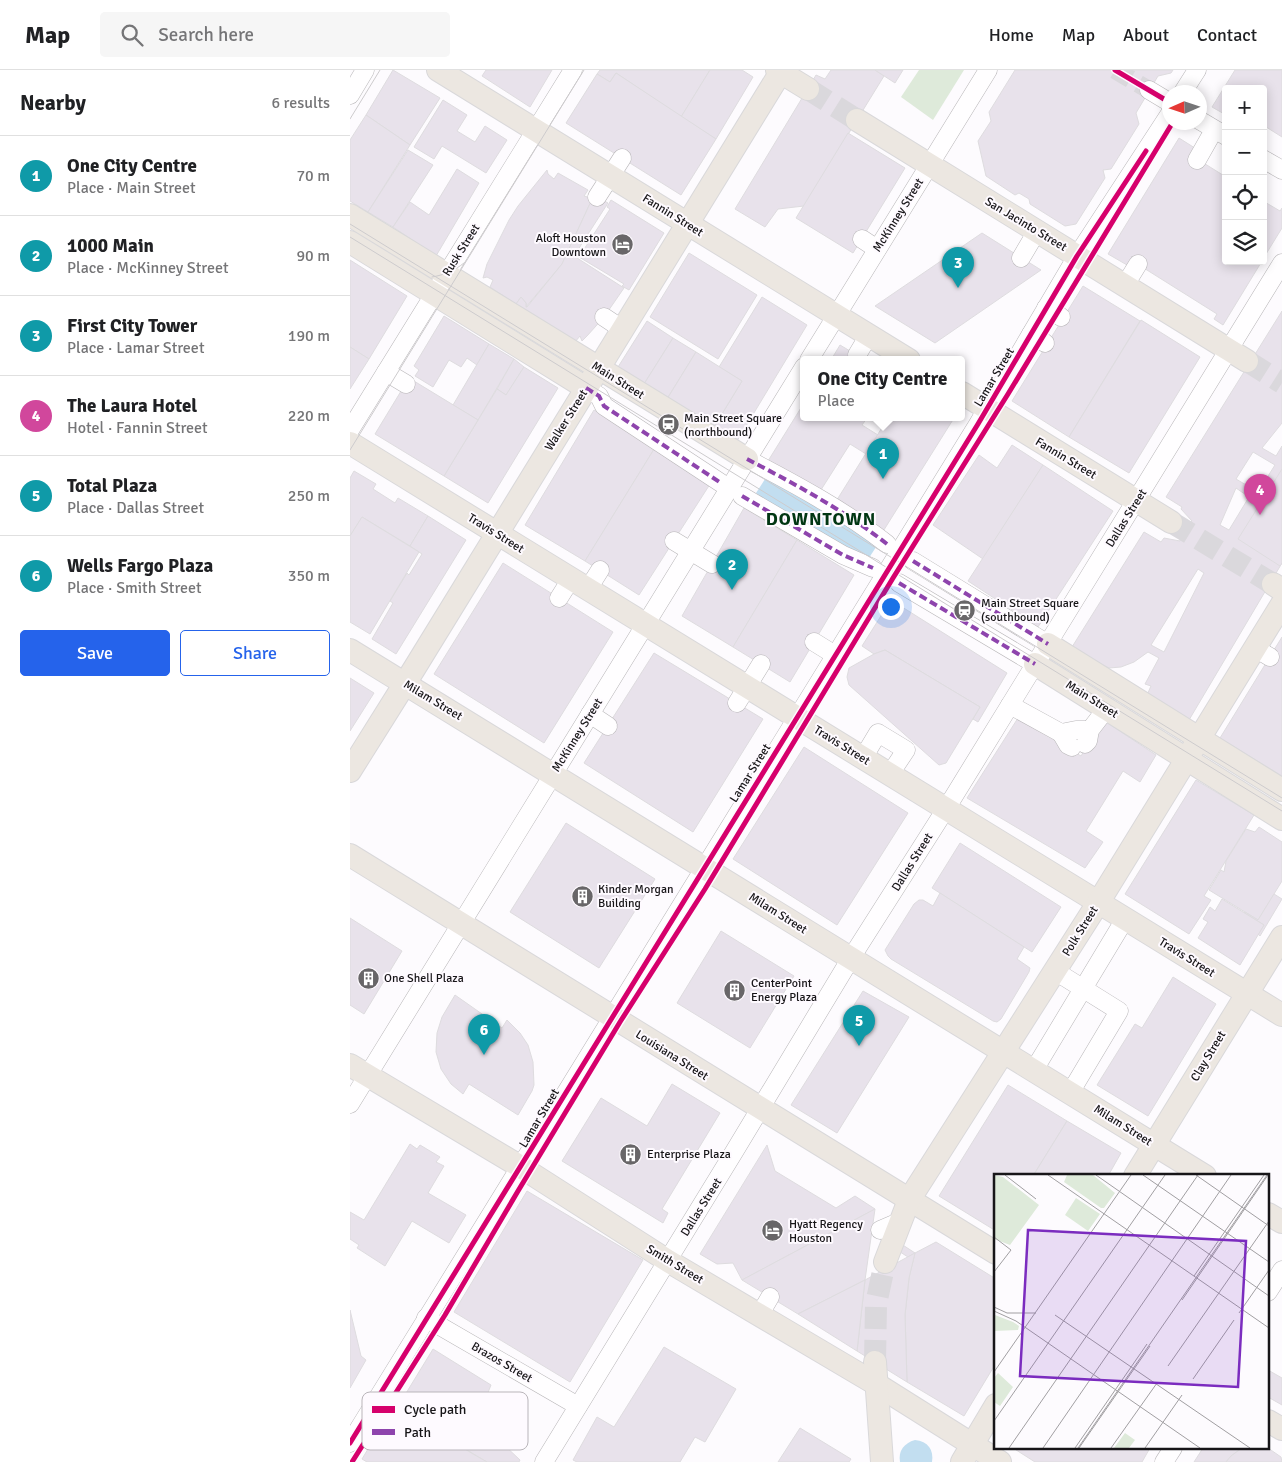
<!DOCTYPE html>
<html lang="en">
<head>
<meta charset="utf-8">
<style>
	:root { --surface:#fff; --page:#f6f6f6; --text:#202124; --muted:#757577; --line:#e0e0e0; --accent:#2563eb }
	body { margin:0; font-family:Signika,sans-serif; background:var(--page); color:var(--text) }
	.controls { position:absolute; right:15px; top:15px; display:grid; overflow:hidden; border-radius:5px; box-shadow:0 2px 12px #0003 }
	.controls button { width:45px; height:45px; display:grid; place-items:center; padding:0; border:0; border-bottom:1px solid var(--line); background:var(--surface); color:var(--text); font:25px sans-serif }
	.compass { position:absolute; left:812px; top:15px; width:45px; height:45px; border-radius:50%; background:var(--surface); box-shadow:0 2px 12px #0003; rotate:267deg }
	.you { position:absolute; left:540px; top:536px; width:18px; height:18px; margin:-12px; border:4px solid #fff; border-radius:50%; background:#1a73e8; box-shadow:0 0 0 8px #1a73e833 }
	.badge { display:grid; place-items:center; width:32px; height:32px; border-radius:50%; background:var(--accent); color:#fff; font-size:16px; font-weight:700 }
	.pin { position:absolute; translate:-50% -41px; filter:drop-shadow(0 1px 2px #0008) }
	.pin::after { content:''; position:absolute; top:26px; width:18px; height:15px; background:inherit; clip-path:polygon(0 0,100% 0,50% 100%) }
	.popup { position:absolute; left:450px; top:286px; width:165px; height:65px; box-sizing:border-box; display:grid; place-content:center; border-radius:5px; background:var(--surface); filter:drop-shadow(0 1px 4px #0005); font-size:16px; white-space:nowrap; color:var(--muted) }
	.popup b { font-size:19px; color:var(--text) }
	.popup::after { content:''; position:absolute; left:50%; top:100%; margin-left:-10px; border:10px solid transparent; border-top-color:var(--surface) }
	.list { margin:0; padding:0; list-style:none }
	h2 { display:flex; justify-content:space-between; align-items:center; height:65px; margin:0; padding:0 20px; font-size:21px }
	h2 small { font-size:16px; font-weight:400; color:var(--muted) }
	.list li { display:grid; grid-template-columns:32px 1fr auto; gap:15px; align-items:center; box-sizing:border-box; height:80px; padding:0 20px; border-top:1px solid var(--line) }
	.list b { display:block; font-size:19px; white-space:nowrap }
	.list p { margin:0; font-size:16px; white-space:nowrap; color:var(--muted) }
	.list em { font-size:16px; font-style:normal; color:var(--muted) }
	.actions { display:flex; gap:10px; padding:15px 20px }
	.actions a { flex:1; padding:11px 0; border:1px solid var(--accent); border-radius:5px; text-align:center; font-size:18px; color:var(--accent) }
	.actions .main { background:var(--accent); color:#fff }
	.icon { flex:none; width:28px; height:28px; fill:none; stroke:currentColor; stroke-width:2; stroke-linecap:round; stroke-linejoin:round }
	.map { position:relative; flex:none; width:932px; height:1392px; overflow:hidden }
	header { display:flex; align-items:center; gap:30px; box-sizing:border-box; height:70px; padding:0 25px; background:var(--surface); border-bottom:1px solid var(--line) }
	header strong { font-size:24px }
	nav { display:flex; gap:28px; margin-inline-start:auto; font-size:18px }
	.search { width:350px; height:45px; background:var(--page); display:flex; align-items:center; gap:12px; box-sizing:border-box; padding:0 18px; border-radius:5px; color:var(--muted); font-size:19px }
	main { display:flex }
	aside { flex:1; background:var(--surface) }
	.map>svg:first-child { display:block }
</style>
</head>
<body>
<header>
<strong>Map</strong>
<div class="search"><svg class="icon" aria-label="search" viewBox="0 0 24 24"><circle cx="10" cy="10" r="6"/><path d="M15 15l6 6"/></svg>Search here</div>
<nav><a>Home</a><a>Map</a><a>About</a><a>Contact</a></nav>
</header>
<main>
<aside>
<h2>Nearby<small>6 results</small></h2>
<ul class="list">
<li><span class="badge" style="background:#0f9aa8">1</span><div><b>One City Centre</b><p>Place · Main Street</p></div><em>70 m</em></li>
<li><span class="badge" style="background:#0f9aa8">2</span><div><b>1000 Main</b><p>Place · McKinney Street</p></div><em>90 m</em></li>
<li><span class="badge" style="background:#0f9aa8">3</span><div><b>First City Tower</b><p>Place · Lamar Street</p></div><em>190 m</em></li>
<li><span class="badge" style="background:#d1479c">4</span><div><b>The Laura Hotel</b><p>Hotel · Fannin Street</p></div><em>220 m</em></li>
<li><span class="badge" style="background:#0f9aa8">5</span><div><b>Total Plaza</b><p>Place · Dallas Street</p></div><em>250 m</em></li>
<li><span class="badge" style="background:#0f9aa8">6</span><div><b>Wells Fargo Plaza</b><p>Place · Smith Street</p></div><em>350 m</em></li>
</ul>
<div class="actions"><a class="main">Save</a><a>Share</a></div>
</aside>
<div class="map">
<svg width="932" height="1392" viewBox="0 0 932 1392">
	<rect width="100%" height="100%" fill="#fdfbfe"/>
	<path fill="#deeada" d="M569 0H614L583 50 551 27Z"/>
	<g fill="#c2def0">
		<path d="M417 406 528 474 517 491 459 459 461 455 445 445 442 449 406 423Z"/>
		<path d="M565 1370C578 1371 584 1380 582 1392H550C548 1381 554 1373 565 1370Z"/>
	</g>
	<g fill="#e8e2eb" stroke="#dedcdf" fill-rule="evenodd">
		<path d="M43 0 90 28 60 75 16 45Z"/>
		<path d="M136 0H202L180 37 132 6Z"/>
		<path d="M250 0H360L331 47 266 3 260 12 247 4Z"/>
		<path d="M360 0H392L403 7 366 69 331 47Z"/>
		<path d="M481 0H525L534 6 454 136 428 139 415 157 385 139 466 5 475 9Z"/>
		<path d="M525 0H553L545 13Z"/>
		<path d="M665 0H823L821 3 808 6 786 43 789 54 761 99 753 100 755 108 726 154 715 156 680 134 679 129 669 123 665 125 636 106 628 71 641 51 639 42Z"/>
		<path d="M885 0H932V67L913 55V19H876V45L862 37Z"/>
		<path d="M266 3 366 69 331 125 216 53 247 4 260 12Z"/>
		<path d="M93 30 117 45 107 61 125 72 135 56 157 70 136 103 92 76 84 89 64 77Z"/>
		<path d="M16 45 60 75 18 142 0 131V70Z"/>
		<path d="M498 63 555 98 503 183 446 148Z"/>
		<path d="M829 68 848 80 844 87 876 107V191H912L873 255 864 249 867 244 781 190 777 195 758 184Z"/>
		<path d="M58 80 83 95 43 157 18 142Z"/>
		<path d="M107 99 129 113 86 186 43 157 60 132 79 145Z"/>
		<path d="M197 100 198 104 204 109 208 103 238 120 234 126 241 128 243 127 212 194 176 237V233L171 227 166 234 140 217 143 210 137 207 133 208 137 194 159 150 168 136Z"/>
		<path d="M243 127H247L258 133 224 186 274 218 254 247 237 266 232 271 230 266 225 272 166 234 171 227 176 233V237H177L212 194Z"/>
		<path d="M261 130 314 163 279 220 272 216 274 214 229 187 260 139 257 137Z"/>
		<path d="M913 131 930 141 932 138V158L913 189Z"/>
		<path d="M632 163 691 200 585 273 525 236Z"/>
		<path d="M339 183 407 225 368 289 300 247Z"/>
		<path d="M0 190 57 226 19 289 0 277Z"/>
		<path d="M733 216 790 251 719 367 662 331Z"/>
		<path d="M412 227 457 255 387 371 364 357 392 311 369 297Z"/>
		<path d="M932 241V353L912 378 926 386 932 376V493L839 650 797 625 801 616 795 614 809 588 798 582 784 592 771 597 759 598 744 591 722 577 794 462 811 472 814 468 830 471 832 462 836 455 842 451 831 439 832 437 816 427ZM903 382 925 395 908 422 886 409ZM886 418 899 427 879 460 870 455ZM848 499 854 503 814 582 801 575Z"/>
		<path d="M94 246 139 274 127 295 117 288 111 297 99 290 83 317 65 306 69 300 64 296Z"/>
		<path d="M791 250 850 287 779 403 719 367Z"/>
		<path d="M297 251 323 268 294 314 268 297Z"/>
		<path d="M323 268 346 282 317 329 294 314Z"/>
		<path d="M139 274 164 289 128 350 103 335Z"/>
		<path d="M490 275 515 290H481Z"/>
		<path d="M0 277 19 289 0 319Z"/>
		<path d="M346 282 392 311 364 357 317 329Z"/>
		<path d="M164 289 174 297 156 325 147 319Z"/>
		<path d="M174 297 208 318 138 433 94 406 147 319 156 325Z"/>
		<path d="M59 308 128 350 94 406 25 364Z"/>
		<path d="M454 333V348H517L512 355 528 365 516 384 500 374 469 423 418 391Z"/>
		<path d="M244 340 306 376 235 491 175 455Z"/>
		<path d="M538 348H604L532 463 485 433Z"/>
		<path d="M662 375 693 395 633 489 583 455 629 385 647 398Z"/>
		<path d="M306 376 362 411 289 525 235 491Z"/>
		<path d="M693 395 763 441 688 557 618 511Z"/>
		<path d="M932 399V493L930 496 888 469Z"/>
		<path d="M4 401 26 414 23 419 45 433 48 428 78 446 60 476 12 447 0 466V408Z"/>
		<path d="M394 438 447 470 383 577 332 546Z"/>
		<path d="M78 446 116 470 46 584 22 569 43 533 40 531 57 503 59 505 72 484 60 476Z"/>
		<path d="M12 447 69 482 20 564 0 552V466Z"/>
		<path d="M447 470 504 505 440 612 383 577Z"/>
		<path d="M153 493 263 562 194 673 84 604Z"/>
		<path d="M541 530 657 603 628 652 623 649 630 637 535 580 524 584 512 576Z"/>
		<path d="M932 567V706L870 668Z"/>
		<path d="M535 580 630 637 596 693 589 695 499 615 497 607 499 598 524 584Z"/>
		<path d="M304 583 413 649 343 762 234 693Z"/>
		<path d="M0 608 24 623 0 661Z"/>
		<path d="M668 648 731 686 753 650 806 685 790 712 773 701 736 761 753 772 735 798 617 728Z"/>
		<path d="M454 677 558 743 487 855 383 789Z"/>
		<path d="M846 710 904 745 854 826 861 830 839 864 775 824Z"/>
		<path d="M216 753 305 809 249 898 160 842Z"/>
		<path d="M909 757 932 772V811L908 850 859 820 871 800 874 802 876 791 896 759 905 762Z"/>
		<path d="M610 773 711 837 682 882 582 818Z"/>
		<path d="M590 823 674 877 667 889 680 898 679 902 651 949 647 952 643 951 541 889 538 886 535 880 564 834 569 830H573L583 836Z"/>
		<path d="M924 824 932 829 910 866 908 864 914 855 894 843 895 842 908 850Z"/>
		<path d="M872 829 914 855 890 895 848 868 858 852 853 849 860 837 865 841Z"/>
		<path d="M0 848 52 881 14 944 0 935Z"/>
		<path d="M371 861 444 906 400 978 327 933Z"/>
		<path d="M823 907 866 934 798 1046 747 1015 785 954 792 958Z"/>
		<path d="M513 921 559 947 487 1063 441 1035Z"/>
		<path d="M105 925 152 958 157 950 170 963 178 975 183 992 184 1015 182 1021 168 1045 119 1014 113 1024 101 1014 91 999 86 982 87 963 92 947Z"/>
		<path d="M322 1014 370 1043 312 1139 318 1143 313 1153 212 1091 251 1028 297 1056Z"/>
		<path d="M658 1015 717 1051 683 1106H646V1161L589 1126Z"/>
		<path d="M717 1051 771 1083 758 1106H683Z"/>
		<path d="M60 1074 67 1079 70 1075 90 1087 86 1092 94 1096 78 1123 116 1145 99 1173 62 1151 35 1196 7 1178 9 1175 0 1169V1142L14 1150Z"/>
		<path d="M417 1075 425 1101 486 1138 505 1126 525 1139 392 1210 383 1193 367 1194 350 1184Z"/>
		<path d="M177 1121 293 1190 220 1312 104 1242Z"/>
		<path d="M525 1139 515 1210 448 1244 392 1210Z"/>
		<path d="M523 1156 530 1160 565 1183 558 1187 522 1164Z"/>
		<path d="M586 1172 646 1209V1293L614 1346 557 1312 555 1245 559 1208 565 1183Z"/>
		<path d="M565 1183 559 1208 555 1245 557 1312 507 1281 515 1210Z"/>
		<path d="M515 1210 507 1281 448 1244Z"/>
		<path d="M0 1240 11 1286 16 1290 0 1318Z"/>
		<path d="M314 1277 386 1319 355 1372 345 1367 330 1392H227L223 1390 247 1347 264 1357Z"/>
		<path d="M83 1279 141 1315 137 1325 154 1335 149 1346 147 1357 152 1373 170 1390 169 1392H137L47 1338Z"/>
		<path d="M918 1300 932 1308V1335L918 1327Z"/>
		<path d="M44 1336 123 1384 137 1392H17L12 1389Z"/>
		<path d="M450 1358 501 1389 499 1392H428Z"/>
		<path d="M663 1378H800L792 1392H685Z"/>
		<path d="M853 1378H892L881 1386 876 1392H844Z"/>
		<path d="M892 1378H918L931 1387 932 1392H876L881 1386Z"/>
	</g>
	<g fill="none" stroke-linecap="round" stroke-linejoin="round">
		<path stroke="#dad8dc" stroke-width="18" stroke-dasharray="18 9" stroke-linecap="butt" d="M765 0 799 20"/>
		<g stroke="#dad8dc" stroke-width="22" stroke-dasharray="22 11" stroke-linecap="butt">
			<path d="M458 19 507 50"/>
			<path d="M897 291 932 313"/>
			<path d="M821 452 923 514"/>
			<path d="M525 1292 526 1234 535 1192"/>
		</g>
		<defs>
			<g id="minor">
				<path d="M799 20 819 32"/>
				<path d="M833 22 847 0"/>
				<path d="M0 25 15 0"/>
				<path d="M849 50 876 66"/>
				<path d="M913 89 932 100"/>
				<path d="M847 90 864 60"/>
				<path d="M247 127 272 88"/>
				<path d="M512 169 527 179"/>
				<path d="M671 188 687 161"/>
				<path d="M775 215 788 194"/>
				<path d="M696 238 711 247"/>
				<path d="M254 247 272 259"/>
				<path d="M681 264 695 273"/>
				<path d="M507 285 519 265"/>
				<path d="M459 290 638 0"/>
				<path d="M36 302 56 314"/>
				<path d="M236 318 249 326 254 336 371 413"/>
				<path d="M0 360 223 0"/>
				<path d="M397 389C445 414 495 441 537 474"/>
				<path d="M392 426 493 485 523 498"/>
				<path d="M324 471 362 494"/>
				<path d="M563 491 698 574"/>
				<path d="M549 513 685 594"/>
				<path d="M238 519 250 500"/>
				<path d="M209 528 221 509"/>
				<path d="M464 572 485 585"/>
				<path d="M905 578 920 587"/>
				<path d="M387 633 411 594"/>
				<path d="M660 635 711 663 726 660H740"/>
				<path d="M240 644 258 656"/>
				<path d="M711 663 718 675 722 677"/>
				<path d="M735 674 738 671 740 660 757 638"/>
				<path d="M513 688 528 663 556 680 540 704"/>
				<path d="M705 901 769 941 720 1023"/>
				<path d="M684 1000 775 849"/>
				<path d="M0 1034 454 297"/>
				<path d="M530 1160 551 1151"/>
				<path d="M918 1222 932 1200"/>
				<path d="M410 1244 420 1227"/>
				<path d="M76 1248 228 1336"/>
				<path d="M0 1373 628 354 727 186 819 45"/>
				<path d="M194 1392 384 1082 501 888 604 726 932 193"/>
				<path d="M814 1392 823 1378"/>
			</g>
			<g id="major">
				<path d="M88 0 559 290"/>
				<path d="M427 0 458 19"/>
				<path d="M507 50 897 291"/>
				<path d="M0 145 397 389"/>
				<path d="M0 172 236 318"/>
				<path d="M612 323 821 452"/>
				<path d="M0 373 932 945"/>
				<path d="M923 514 932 520"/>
				<path d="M698 574 932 720"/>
				<path d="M0 580 855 1106"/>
				<path d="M685 594 932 749"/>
				<path d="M0 701 64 599 432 0"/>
				<path d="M0 785 646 1183"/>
				<path d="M0 995 171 1097 318 1191 526 1314 650 1392"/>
				<path d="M785 1106 932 867"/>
				<path d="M918 1144 932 1152"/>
				<path d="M535 1192 559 1130 748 833 932 534"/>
				<path d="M525 1292 532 1392"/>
				<path d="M918 1351 932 1359"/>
				<path d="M612 1392 646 1335"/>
			</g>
		</defs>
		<use href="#minor" stroke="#b8b6b8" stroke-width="19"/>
		<use href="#major" stroke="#d9d8da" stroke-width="24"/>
		<use href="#minor" stroke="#fffeff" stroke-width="18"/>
		<use href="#major" stroke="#ece7e1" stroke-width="22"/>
		<g stroke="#cdcbcd" stroke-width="1">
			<path d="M0 49 30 0"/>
			<path d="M0 154 932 728"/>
			<path d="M0 167 932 741"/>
			<path d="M82 207C94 205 104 201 114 193"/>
			<path d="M0 380 234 0"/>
		</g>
		<g stroke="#8e44ad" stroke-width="4" stroke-dasharray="8 4" stroke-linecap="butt">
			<path d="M236 318 249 326 254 336 371 413"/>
			<path d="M397 389C445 414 495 441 537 474"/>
			<path d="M392 426 493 485 523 498"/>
			<path d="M563 491 698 574"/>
			<path d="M549 513 685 594"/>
		</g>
		<defs>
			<g id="cycleway">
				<path d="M765 0 819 32"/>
				<path d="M0 1373 628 354 727 186 796 81"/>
				<path d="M2 1392 95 1245 168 1121 270 952 355 819 543 508 658 324 823 52"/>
			</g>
		</defs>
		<use href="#cycleway" stroke="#fefaff" stroke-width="8"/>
		<use href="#cycleway" stroke="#d6006c" stroke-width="5"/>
	</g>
	<defs>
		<symbol id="hotel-disc" viewBox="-11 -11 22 22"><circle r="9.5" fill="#686668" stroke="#fefaff"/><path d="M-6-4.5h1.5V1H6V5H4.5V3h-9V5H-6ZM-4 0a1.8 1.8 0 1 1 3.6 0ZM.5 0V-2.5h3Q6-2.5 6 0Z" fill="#fff"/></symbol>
		<symbol id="station-disc" viewBox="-11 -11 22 22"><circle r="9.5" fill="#686668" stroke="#fefaff"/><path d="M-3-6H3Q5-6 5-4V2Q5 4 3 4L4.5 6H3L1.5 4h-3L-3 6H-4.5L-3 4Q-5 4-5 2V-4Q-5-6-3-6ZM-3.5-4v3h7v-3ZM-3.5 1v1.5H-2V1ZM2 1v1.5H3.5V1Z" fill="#fff"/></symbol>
		<symbol id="building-disc" viewBox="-11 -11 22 22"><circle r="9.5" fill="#686668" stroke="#fefaff"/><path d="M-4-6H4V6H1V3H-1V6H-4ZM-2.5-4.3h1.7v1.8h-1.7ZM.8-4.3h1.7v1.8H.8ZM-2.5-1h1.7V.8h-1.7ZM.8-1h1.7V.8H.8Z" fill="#fff"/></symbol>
	</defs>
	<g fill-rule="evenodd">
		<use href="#hotel-disc" x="260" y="162" width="25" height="25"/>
		<use href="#station-disc" x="306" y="342" width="25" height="25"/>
		<use href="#station-disc" x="602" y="528" width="25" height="25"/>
		<use href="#building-disc" x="220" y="814" width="25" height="25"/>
		<use href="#building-disc" x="6" y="896" width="25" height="25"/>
		<use href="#building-disc" x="372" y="908" width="25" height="25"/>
		<use href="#building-disc" x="268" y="1072" width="25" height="25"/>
		<use href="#hotel-disc" x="410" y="1148" width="25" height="25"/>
	</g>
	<g text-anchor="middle" stroke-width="4" stroke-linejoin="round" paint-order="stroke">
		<g font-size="12" fill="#171518" stroke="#fefaff">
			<text transform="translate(323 145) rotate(32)" y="4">Fannin Street</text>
			<text transform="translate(548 145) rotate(-58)" y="4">McKinney Street</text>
			<text transform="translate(676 154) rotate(31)" y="4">San Jacinto Street</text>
			<text transform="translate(111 180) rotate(-58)" y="4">Rusk Street</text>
			<text transform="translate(644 307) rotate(-59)" y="4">Lamar Street</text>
			<text transform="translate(268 310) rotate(32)" y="4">Main Street</text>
			<text transform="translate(216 350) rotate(-58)" y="4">Walker Street</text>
			<text transform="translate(716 388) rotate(31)" y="4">Fannin Street</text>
			<text transform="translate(776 448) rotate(-58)" y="4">Dallas Street</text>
			<text transform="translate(146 463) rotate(32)" y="4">Travis Street</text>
			<text transform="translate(742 629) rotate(32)" y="4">Main Street</text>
			<text transform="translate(83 630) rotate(31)" y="4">Milam Street</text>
			<text transform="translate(227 665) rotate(-58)" y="4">McKinney Street</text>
			<text transform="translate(492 675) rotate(32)" y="4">Travis Street</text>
			<text transform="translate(400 703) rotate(-58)" y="4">Lamar Street</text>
			<text transform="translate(562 792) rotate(-58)" y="4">Dallas Street</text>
			<text transform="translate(428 843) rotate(32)" y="4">Milam Street</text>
			<text transform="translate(730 861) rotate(-58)" y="4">Polk Street</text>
			<text transform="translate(837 887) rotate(32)" y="4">Travis Street</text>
			<text transform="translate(322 985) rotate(32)" y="4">Louisiana Street</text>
			<text transform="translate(858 986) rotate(-59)" y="4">Clay Street</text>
			<text transform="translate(189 1048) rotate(-59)" y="4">Lamar Street</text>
			<text transform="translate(773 1055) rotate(32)" y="4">Milam Street</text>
			<text transform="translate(351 1137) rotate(-58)" y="4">Dallas Street</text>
			<text transform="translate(325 1194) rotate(31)" y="4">Smith Street</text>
			<text transform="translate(152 1292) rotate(30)" y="4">Brazos Street</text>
		</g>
		<g font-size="12" fill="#171518" stroke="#fefaff" text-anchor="start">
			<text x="256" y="172" text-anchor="end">Aloft Houston<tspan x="256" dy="14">Downtown</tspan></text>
			<text x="334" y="352">Main Street Square<tspan x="334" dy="14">(northbound)</tspan></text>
			<text x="631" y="537">Main Street Square<tspan x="631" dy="14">(southbound)</tspan></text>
			<text x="248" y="823">Kinder Morgan<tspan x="248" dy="14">Building</tspan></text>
			<text x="34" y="912">One Shell Plaza</text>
			<text x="401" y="917">CenterPoint<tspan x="401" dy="14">Energy Plaza</tspan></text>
			<text x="297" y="1088">Enterprise Plaza</text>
			<text x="439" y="1158">Hyatt Regency<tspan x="439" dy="14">Houston</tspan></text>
		</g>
		<g font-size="18" font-weight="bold" letter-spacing="1" fill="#013613" stroke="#fefaff">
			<text x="471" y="455">DOWNTOWN</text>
		</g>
	</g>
	<g transform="translate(644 1104)">
		<rect width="275" height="275" fill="#fdfbfe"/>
		<path d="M0 1 9 3 45 31 16 71 0 65ZM73 1H99L121 19 110 34H107L70 8ZM82 24 106 40 94 57 71 41ZM1 141 19 148 25 152 24 156 0 157ZM4 199 19 213 6 232 0 228V204ZM131 259 141 266 135 274H120Z" fill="#deeada"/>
		<path fill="none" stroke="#a19fa2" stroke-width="1" d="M11 1 42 25M54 1 275 154M102 1 275 122M149 1 275 88M202 1 275 52M0 63 17 76M0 98 17 76M200 102 270 1M188 126 274 1M0 133 13 139H42M0 137 22 147 206 274M245 139 275 96M61 141 256 274M174 192 275 47M0 198 137 1M199 205 240 146M0 247 171 1M15 274 204 1M49 274 237 1M81 274 153 170M84 274 273 1M85 274 156 172M117 274 163 209M151 274 188 221"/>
		<path fill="#7b2cbf" fill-opacity="0.15" stroke="#7b2cbf" stroke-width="2.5" d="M34 56 252 67 244 213 26 202Z"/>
		<rect width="275" height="275" fill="none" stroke="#171518" stroke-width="2.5"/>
	</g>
	<rect x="12" y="1322" width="166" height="58" rx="8" fill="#fefaff" stroke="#b9b5ba" stroke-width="1"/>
	<rect x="22" y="1336" width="23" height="7" fill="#d6006c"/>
	<rect x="22" y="1359" width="23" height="6" fill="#8e44ad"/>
	<g font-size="14" fill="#171518">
		<text x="54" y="1344">Cycle path</text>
		<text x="54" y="1367">Path</text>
	</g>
</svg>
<div class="controls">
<button>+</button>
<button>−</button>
<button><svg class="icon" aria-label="locate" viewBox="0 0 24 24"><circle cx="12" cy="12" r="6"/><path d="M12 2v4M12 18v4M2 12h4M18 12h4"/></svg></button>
<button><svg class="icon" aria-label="layers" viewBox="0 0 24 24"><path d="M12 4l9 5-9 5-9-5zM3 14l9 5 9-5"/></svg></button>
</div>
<svg class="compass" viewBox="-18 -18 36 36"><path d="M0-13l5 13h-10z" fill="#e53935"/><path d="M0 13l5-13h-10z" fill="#757577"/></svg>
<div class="you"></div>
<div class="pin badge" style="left:533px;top:409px;background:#0f9aa8">1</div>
<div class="popup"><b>One City Centre</b>Place</div>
<div class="pin badge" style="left:382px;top:520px;background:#0f9aa8">2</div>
<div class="pin badge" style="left:608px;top:218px;background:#0f9aa8">3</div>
<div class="pin badge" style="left:910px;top:445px;background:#d1479c">4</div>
<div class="pin badge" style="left:509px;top:976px;background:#0f9aa8">5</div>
<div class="pin badge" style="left:134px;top:985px;background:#0f9aa8">6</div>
</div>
</main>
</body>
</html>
